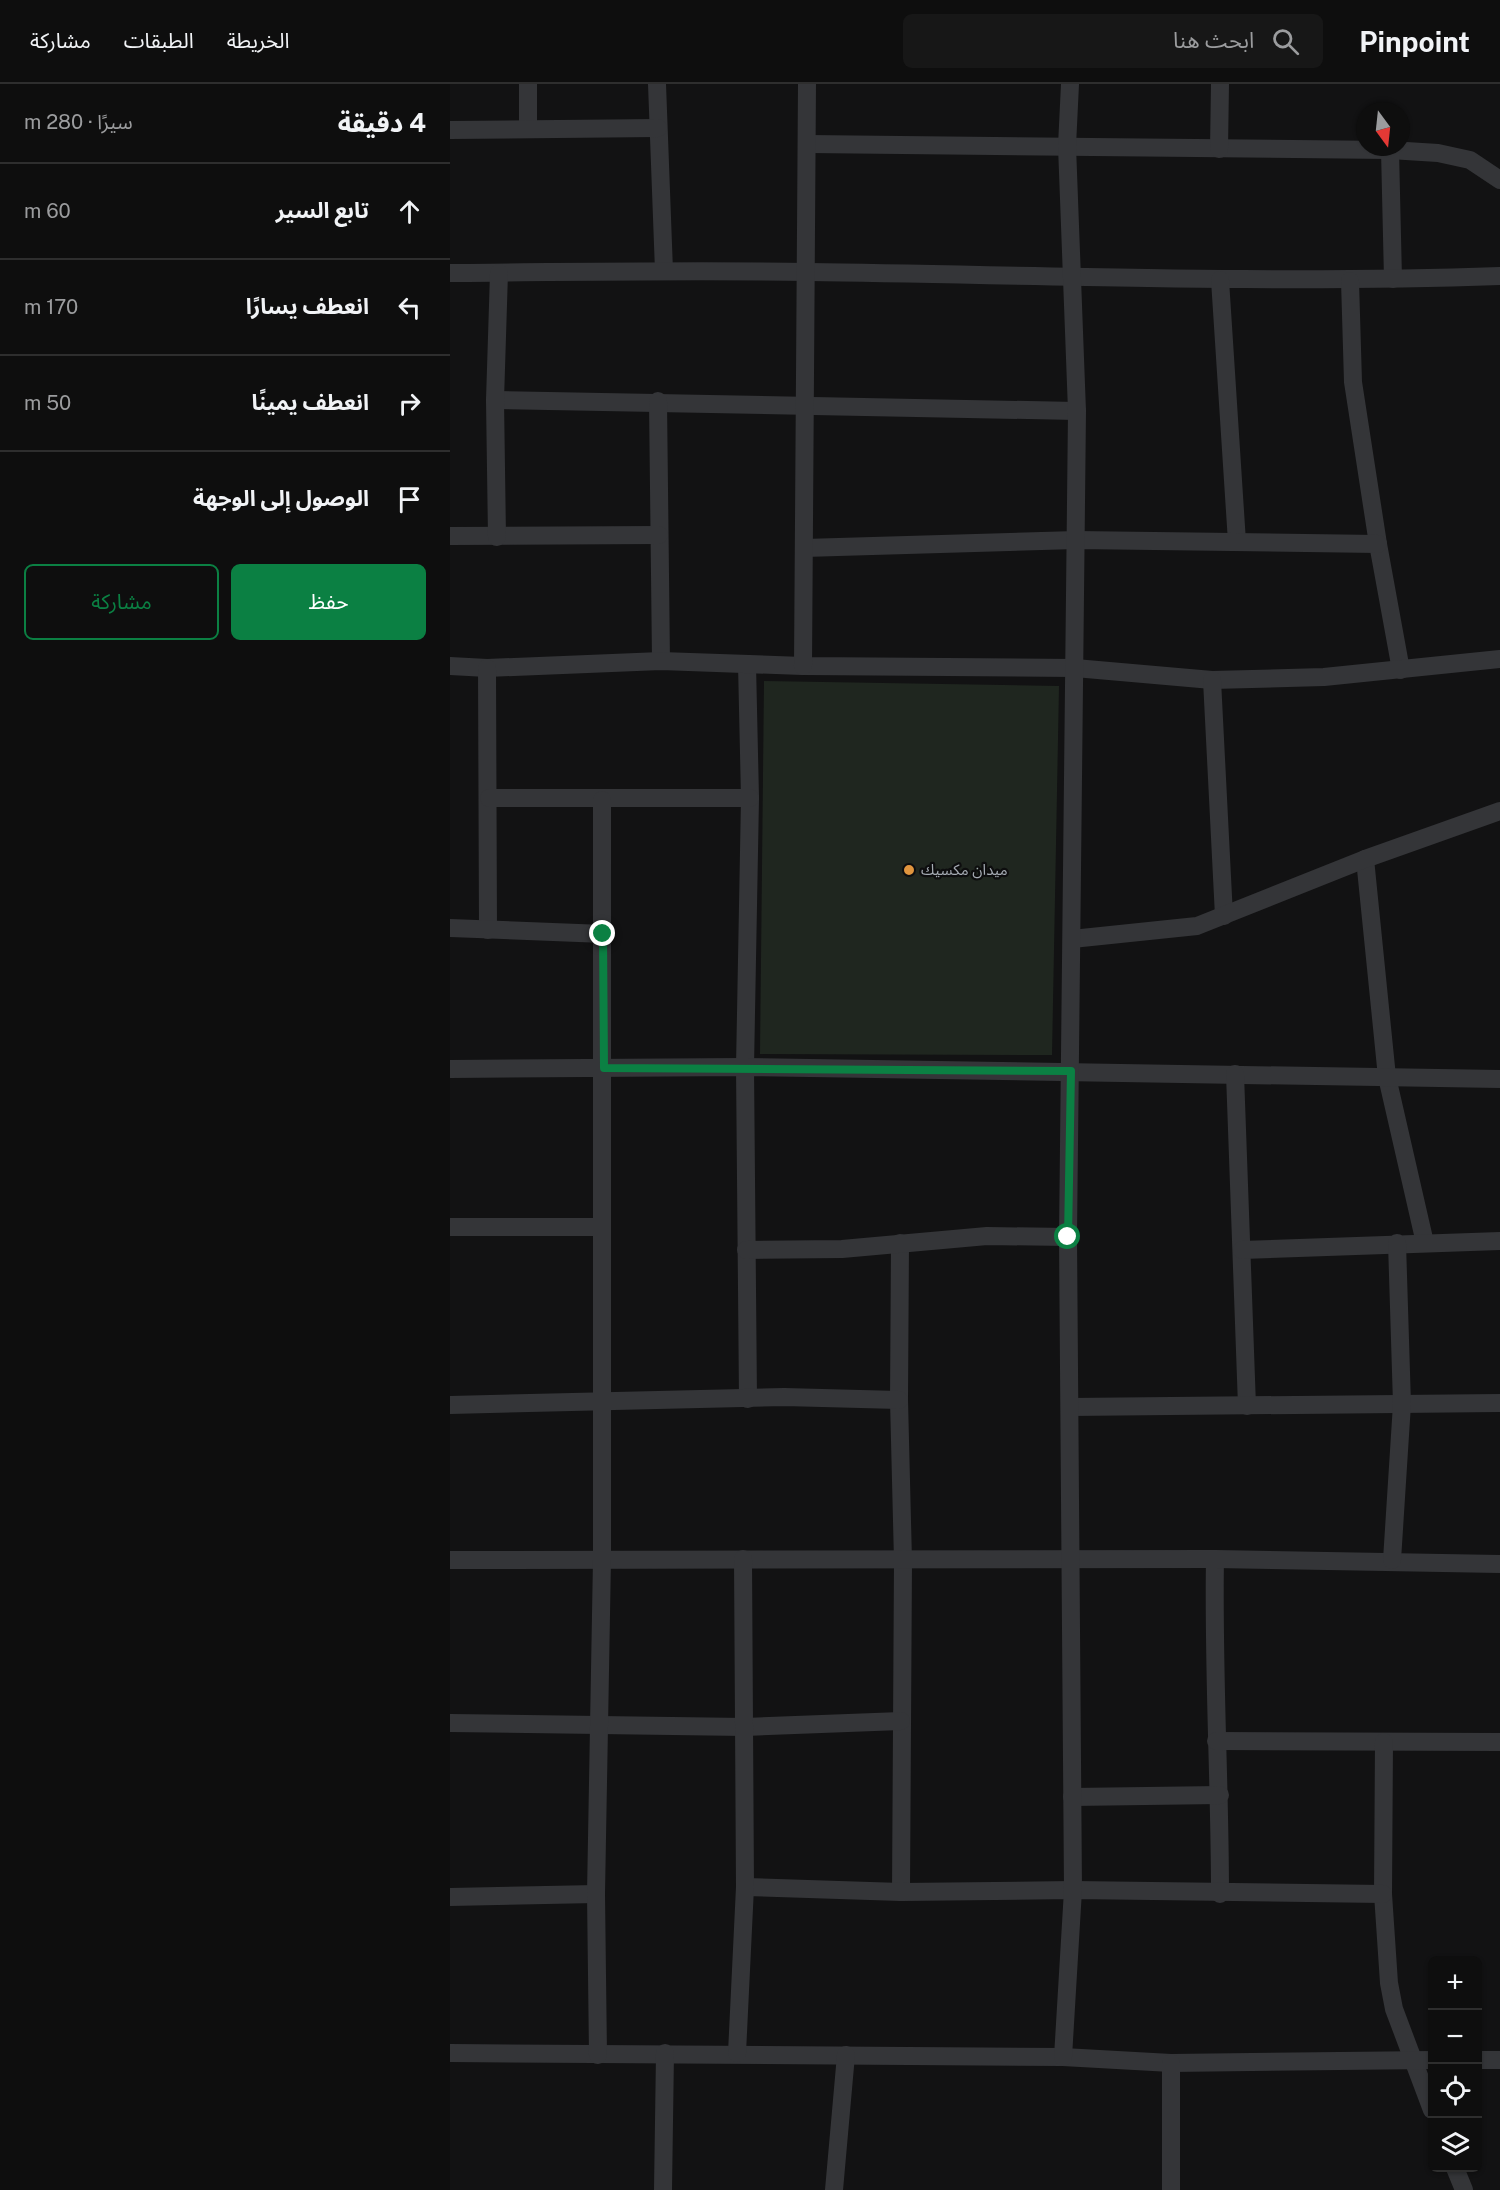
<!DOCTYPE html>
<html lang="ar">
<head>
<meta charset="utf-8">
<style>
	:root { --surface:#0e0e0e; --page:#171717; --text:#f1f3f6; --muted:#9b9c9e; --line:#2e2e2e; --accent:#0b8043 }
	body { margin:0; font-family:"Public Sans","Noto Sans Arabic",sans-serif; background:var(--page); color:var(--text); direction:rtl }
	.controls { position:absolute; right:18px; bottom:18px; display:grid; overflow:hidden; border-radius:9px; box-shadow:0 2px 4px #0004 }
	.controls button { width:54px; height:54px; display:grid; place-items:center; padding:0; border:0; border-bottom:2px solid var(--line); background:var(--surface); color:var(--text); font:30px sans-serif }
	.compass { position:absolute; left:906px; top:18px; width:54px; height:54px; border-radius:50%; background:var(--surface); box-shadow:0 2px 4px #0004; rotate:165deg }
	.stop { position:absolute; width:18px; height:18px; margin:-14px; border:4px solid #0b8043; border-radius:50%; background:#fff }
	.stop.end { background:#0b8043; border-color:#fff; box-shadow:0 2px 6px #0008 }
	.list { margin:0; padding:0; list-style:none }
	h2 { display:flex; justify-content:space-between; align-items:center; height:78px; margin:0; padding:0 24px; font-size:26px }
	h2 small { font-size:20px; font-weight:400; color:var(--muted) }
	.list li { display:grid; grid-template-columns:39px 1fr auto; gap:18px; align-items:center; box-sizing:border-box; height:96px; padding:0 24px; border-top:2px solid var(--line) }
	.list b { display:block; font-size:22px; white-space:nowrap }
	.list em { font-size:20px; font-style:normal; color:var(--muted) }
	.actions { display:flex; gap:12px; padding:18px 24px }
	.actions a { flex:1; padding:14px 0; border:2px solid var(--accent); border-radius:9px; text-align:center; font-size:21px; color:var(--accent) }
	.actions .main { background:var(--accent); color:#fff }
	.icon { flex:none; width:33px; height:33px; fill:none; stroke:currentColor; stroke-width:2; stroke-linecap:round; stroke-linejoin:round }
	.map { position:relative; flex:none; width:1050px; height:2106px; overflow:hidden; direction:ltr }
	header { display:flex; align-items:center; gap:36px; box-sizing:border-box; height:84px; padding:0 30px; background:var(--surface); border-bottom:2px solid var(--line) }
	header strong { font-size:28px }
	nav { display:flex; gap:33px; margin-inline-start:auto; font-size:21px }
	.search { width:420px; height:54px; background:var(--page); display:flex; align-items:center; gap:15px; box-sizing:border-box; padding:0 21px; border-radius:9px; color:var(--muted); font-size:22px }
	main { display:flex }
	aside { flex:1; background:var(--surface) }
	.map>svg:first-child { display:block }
</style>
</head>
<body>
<header>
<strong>Pinpoint</strong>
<div class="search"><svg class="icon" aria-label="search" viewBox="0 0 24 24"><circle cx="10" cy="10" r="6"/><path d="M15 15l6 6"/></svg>ابحث هنا</div>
<nav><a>الخريطة</a><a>الطبقات</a><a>مشاركة</a></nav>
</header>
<main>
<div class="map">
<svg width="1050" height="2106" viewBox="0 0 1050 2106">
	<rect width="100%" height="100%" fill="#121213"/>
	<path fill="#1f261f" d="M314 597 609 602 602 971 310 970Z"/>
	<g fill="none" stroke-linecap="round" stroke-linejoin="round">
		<g stroke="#343538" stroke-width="18">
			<path d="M78 0V44"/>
			<path d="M207 0 214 187"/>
			<path d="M0 46 208 44"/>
			<path d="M358 60 940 66 988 69 1020 76 1050 96"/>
			<path d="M769 65 770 0"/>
			<path d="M940 66 943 195"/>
			<path d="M0 189C120 188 239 186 359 188 589 191 819 200 1050 192"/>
			<path d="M770 196 787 458"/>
			<path d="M900 197 903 298 928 460 951 586"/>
			<path d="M45 316 627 327"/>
			<path d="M208 317 211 577"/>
			<path d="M0 452 209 451"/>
			<path d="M47 453 45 316 49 189"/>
			<path d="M354 464 626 456 928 460"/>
			<path d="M297 580 300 714 295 983 298 1315"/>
			<path d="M0 582 37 584 211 577 353 582 625 584 762 596 874 593 1050 575"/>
			<path d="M353 582 357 0"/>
			<path d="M37 584 38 846"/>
			<path d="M762 596 774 832"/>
			<path d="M39 714H300"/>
			<path d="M915 775 937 993 975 1159"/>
			<path d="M0 844 154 850"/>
			<path d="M622 855 747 842 915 775 1050 727"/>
			<path d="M0 985 295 983 1050 995"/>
			<path d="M785 990 797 1322"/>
			<path d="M0 1143H152"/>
			<path d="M450 1159 449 1316 453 1477 451 1808"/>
			<path d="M296 1166 392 1165 537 1152 618 1153"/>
			<path d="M792 1166 1050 1157"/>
			<path d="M0 1321 334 1313 449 1316"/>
			<path d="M620 1323 1050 1319"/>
			<path d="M765 1475C763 1587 770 1698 770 1810"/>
			<path d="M0 1476 765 1475 1050 1480"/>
			<path d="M942 1476 952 1320 947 1159"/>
			<path d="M0 1639 295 1643 451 1637"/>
			<path d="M766 1657 1050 1658"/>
			<path d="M934 1658 933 1810 939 1899 944 1925 982 2026"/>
			<path d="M622 1713 770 1711"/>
			<path d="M295 1803 451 1808 623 1806 933 1810"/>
			<path d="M0 1813 146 1810"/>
			<path d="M0 1969 613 1973 721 1979 982 1976"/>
			<path d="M287 1969 295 1803 293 1475"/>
			<path d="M148 1971 146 1810 152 1475V716"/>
			<path d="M613 1973 623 1806 618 1153 627 327 617 62 620 0"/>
			<path d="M1028 1976H1050"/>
			<path d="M721 1979V2106"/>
			<path d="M1005 2084 1014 2106"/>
			<path d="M213 2106 215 1969"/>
			<path d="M384 2106 396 1971"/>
		</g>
	</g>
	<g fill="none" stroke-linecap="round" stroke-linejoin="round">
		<path stroke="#0b8043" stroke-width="8" d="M153 850 154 984 621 987 618 1153"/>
	</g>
	<circle fill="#e0953e" stroke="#0d0d0e" stroke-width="2" cx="459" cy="786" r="6"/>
	<g text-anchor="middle" stroke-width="4.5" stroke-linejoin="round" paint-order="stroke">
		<g font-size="15" fill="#a5abb3" stroke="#0d0d0e" text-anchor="start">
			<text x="471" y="791">ميدان مكسيك</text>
		</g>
	</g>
</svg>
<div class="controls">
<button>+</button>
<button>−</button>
<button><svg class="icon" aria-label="locate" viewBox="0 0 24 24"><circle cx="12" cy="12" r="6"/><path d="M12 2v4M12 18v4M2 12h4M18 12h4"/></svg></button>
<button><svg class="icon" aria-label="layers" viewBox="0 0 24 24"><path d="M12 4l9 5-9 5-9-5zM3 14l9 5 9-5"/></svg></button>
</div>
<svg class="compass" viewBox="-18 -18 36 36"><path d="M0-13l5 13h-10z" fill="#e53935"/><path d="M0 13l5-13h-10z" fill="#9b9c9e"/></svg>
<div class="stop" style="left:618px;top:1153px"></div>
<div class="stop end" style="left:153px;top:850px"></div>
</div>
<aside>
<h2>4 دقيقة<small>سيرًا · 280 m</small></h2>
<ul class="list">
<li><svg class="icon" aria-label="ahead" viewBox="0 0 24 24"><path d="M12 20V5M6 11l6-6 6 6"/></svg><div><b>تابع السير</b></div><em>60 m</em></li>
<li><svg class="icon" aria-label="left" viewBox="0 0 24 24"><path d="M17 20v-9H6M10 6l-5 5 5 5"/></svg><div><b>انعطف يسارًا</b></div><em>170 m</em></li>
<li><svg class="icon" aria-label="right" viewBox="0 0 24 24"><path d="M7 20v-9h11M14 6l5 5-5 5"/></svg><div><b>انعطف يمينًا</b></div><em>50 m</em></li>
<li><svg class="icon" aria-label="arrive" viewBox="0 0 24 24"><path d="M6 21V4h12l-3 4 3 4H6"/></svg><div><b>الوصول إلى الوجهة</b></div></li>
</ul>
<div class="actions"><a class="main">حفظ</a><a>مشاركة</a></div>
</aside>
</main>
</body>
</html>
